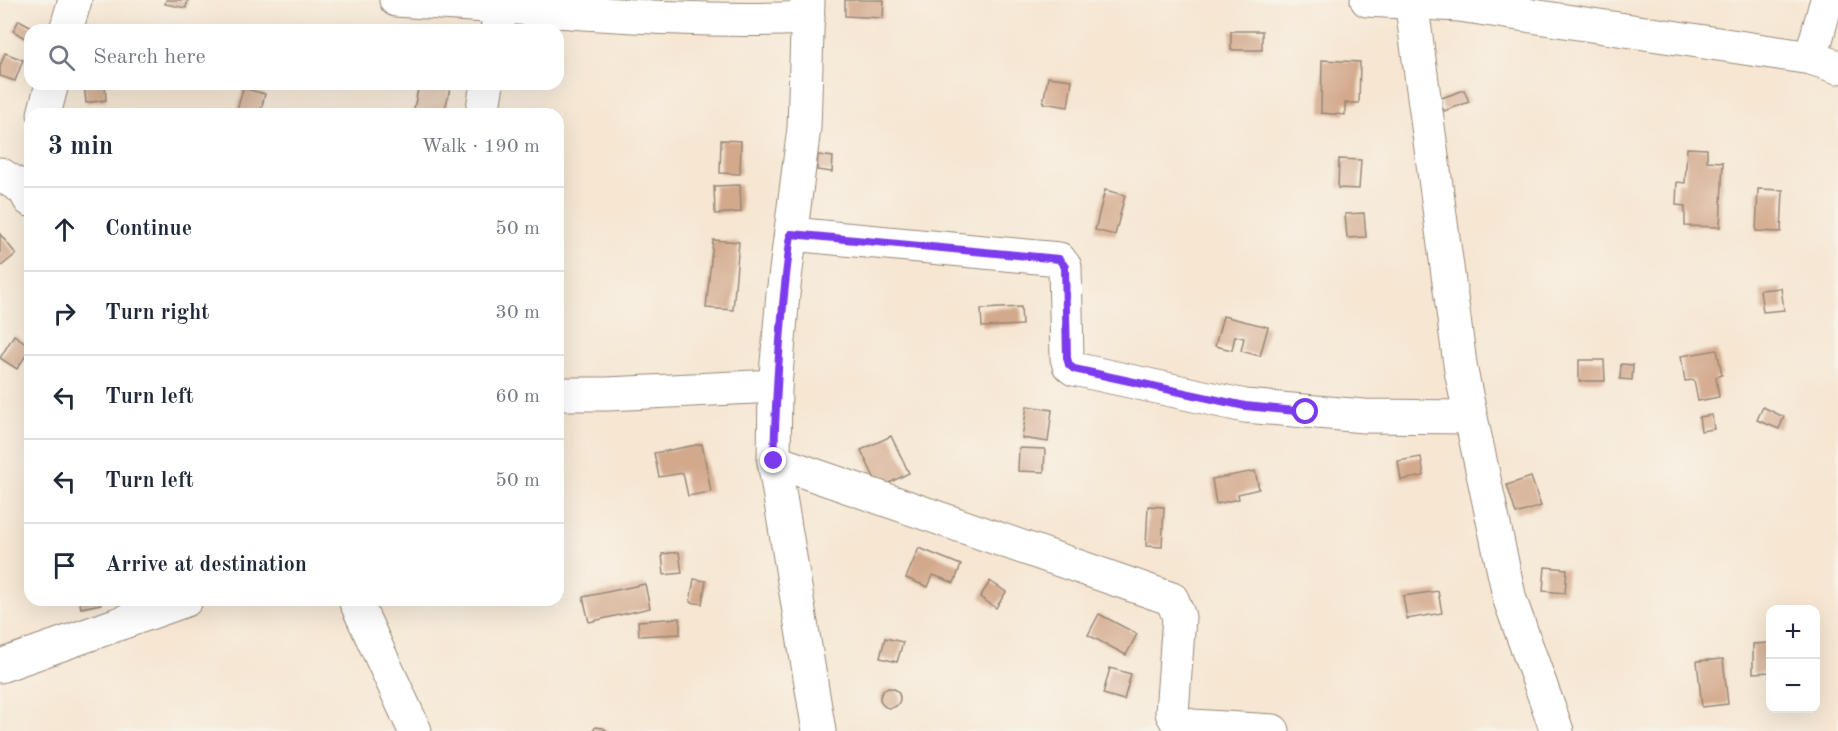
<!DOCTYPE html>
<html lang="en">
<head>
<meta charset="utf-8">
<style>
	:root { --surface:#fff; --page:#f6f6f7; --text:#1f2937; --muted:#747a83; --line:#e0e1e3 }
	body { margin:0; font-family:"Old Standard TT",serif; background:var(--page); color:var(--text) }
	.controls { position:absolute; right:18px; bottom:18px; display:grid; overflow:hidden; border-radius:12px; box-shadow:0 6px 24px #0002 }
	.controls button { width:54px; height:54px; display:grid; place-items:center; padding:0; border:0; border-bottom:2px solid var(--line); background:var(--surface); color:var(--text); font:30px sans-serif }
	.stop { position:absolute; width:18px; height:18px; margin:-14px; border:4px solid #7c3aed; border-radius:50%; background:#fff }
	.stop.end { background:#7c3aed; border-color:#fff; box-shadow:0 2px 6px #0008 }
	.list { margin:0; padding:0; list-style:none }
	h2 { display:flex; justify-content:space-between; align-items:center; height:78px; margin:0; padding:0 24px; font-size:26px }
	h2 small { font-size:20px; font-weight:400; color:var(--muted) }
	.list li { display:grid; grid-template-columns:39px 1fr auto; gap:18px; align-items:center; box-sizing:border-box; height:84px; padding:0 24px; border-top:2px solid var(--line) }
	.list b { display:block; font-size:22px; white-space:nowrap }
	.list em { font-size:20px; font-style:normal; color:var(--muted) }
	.icon { flex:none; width:33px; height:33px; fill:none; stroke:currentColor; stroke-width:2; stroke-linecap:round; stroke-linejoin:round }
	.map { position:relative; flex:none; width:1838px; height:731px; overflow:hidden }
	.search { position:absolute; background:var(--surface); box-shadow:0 6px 24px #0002; left:24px; top:24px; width:540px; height:66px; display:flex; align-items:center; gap:15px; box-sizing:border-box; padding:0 21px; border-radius:18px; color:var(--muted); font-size:22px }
	.panel { position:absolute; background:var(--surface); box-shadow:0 6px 24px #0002; left:24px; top:108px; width:540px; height:498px; border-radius:18px }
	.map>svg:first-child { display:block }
</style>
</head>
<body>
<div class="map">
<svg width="1838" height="731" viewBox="0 0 1838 731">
	<rect width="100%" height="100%" fill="#f7f3e8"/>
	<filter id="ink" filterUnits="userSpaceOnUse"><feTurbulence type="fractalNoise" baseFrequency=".0167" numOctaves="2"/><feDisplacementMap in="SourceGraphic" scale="12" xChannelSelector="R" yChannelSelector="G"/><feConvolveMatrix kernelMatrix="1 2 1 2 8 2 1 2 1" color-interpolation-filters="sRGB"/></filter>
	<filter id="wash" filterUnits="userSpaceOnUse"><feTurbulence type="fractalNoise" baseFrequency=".008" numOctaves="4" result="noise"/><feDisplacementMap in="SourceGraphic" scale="24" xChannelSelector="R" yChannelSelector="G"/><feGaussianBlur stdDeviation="1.35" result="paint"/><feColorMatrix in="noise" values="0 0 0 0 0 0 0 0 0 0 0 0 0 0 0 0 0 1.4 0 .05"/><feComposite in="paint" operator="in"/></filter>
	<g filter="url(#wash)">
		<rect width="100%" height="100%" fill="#f6e6d2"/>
		<g id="blocks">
			<g fill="#d3a98c">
				<path d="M166 0H188L186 8 165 4Z"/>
				<path d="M845 0H884L883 18 845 16Z"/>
				<path d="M19 20 34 28 30 30 28 40 13 31Z"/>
				<rect x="1231" y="31" width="31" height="19"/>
				<path d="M5 53 23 60 15 81 0 76V66Z"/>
				<path d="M1322 60 1360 62 1359 103H1345V115L1321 113Z"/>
				<path d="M1048 77 1072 80 1068 107 1043 103Z"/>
				<path d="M84 84H105L106 100 86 103Z"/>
				<path d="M419 84H451L444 114H413Z"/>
				<path d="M243 88 265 94 260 114H236Z"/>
				<path d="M1464 90 1469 102 1444 111 1439 99Z"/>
				<path d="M721 140 741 141 740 174 720 173Z"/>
				<path d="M1687 148 1707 149V161L1723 162 1720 227 1685 226V206L1676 205 1677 182 1685 183Z"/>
				<path d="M818 155 833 157 832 172 817 170Z"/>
				<path d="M1339 159 1361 160 1359 189 1338 188Z"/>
				<path d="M740 185 741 212 715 214 714 186Z"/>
				<path d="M1758 189 1783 190 1781 232 1756 231Z"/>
				<path d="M1105 190 1125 195 1115 235 1095 230Z"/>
				<path d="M1364 213 1366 237 1347 238 1345 214Z"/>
				<path d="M0 234 16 254 0 267Z"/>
				<path d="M713 240 739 242 733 310 706 308Z"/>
				<path d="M1781 288 1784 310 1763 312 1760 290Z"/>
				<path d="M1021 307 1022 325 982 327 981 309Z"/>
				<path d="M1223 316 1268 327 1260 356 1241 351 1244 338 1235 336 1232 350 1215 346Z"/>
				<path d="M14 335 30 346V349L17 369 0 358Z"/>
				<path d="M1717 350 1722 375 1716 377 1719 397 1698 401 1694 380 1685 381 1681 356Z"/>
				<path d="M1579 360H1604L1605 381H1579Z"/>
				<path d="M1621 364 1633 365 1632 380 1620 379Z"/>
				<path d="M1027 406 1052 410 1048 442 1022 438Z"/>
				<path d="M1763 407 1784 417 1779 429 1757 420Z"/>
				<path d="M1712 415 1714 429 1701 431 1699 417Z"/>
				<path d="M891 436 909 473 879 488 861 450Z"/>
				<path d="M702 444 711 492 688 496 683 473 659 477 654 453Z"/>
				<path d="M1019 448 1045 449 1044 472 1018 471Z"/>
				<path d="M1421 457 1424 476 1401 480 1398 461Z"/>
				<path d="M1255 471 1259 489 1238 494 1239 499 1216 504 1212 479Z"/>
				<path d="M1531 477 1541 506 1516 514 1507 485Z"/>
				<path d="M1148 506 1164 507 1162 547 1146 546Z"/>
				<path d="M919 548 961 565 954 583 933 575 928 587 906 578Z"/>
				<path d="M679 552 682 573 664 575 662 554Z"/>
				<path d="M1545 567 1567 569 1565 593 1543 591Z"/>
				<path d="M694 579 706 581 702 604 690 602Z"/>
				<path d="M990 581 1006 592 996 608 980 597Z"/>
				<path d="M645 584 650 608 589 622 583 597Z"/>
				<path d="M1438 591 1442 613 1407 619 1403 596Z"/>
				<path d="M79 600H100L101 604 81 608Z"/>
				<path d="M1099 614 1137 634 1126 655 1088 635Z"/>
				<path d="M680 618V634L639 636 638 621Z"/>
				<path d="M885 638 903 642 897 662 880 658Z"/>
				<path d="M1770 643V672L1753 673V644Z"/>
				<path d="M1723 659 1728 704 1702 707 1697 661Z"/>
				<path d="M1110 668 1131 674 1124 700 1103 694Z"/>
				<circle cx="890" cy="698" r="10"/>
				<path d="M596 727 603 728 608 731H592Z"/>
			</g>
		</g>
	</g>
	<g filter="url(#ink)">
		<use href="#blocks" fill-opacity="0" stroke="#988878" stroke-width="1.5"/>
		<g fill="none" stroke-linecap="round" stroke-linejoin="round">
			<defs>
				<g id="street">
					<path d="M396 0 501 7"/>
					<path d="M808 0 804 128 783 294 775 386 774 461 819 731"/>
					<path d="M1367 0 1459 5 1811 58 1838 67"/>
					<path d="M1411 0 1461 371 1510 600 1557 731"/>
					<path d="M66 30 75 0"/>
					<path d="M497 30 501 7C603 14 705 23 808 18"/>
					<path d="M1811 58 1827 0"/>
					<path d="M44 114 52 84"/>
					<path d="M482 114 487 84"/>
					<path d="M0 174 24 189 30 200"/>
					<path d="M791 234 1059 259 1065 267 1067 358 1069 365 1074 369 1245 406 1364 416 1470 417"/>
					<path d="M558 394H607L775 386"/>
					<path d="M774 461 1172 599 1179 617 1172 713 1177 722 1192 726 1273 731"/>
					<path d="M355 600 415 731"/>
					<path d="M0 666 186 600"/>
				</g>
			</defs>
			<use href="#street" stroke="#988878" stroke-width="35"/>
			<use href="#street" stroke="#fff" stroke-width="33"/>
		</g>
	</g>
	<g fill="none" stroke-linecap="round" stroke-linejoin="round" filter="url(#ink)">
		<path stroke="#7c3aed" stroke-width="8" d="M774 461C776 385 781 310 791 234L1059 259 1065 267 1067 358 1069 365 1074 369 1245 406 1306 412"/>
	</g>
</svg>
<div class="controls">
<button>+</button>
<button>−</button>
</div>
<div class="stop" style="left:1306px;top:412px"></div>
<div class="stop end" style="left:774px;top:461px"></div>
<div class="search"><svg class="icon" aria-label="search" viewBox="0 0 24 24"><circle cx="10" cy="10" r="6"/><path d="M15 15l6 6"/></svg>Search here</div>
<section class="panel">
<h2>3 min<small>Walk · 190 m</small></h2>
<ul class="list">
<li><svg class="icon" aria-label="ahead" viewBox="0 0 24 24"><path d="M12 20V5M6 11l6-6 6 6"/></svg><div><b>Continue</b></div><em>50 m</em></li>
<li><svg class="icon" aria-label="right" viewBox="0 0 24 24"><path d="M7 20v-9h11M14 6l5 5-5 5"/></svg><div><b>Turn right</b></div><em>30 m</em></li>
<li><svg class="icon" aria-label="left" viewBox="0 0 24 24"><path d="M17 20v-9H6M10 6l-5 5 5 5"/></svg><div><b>Turn left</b></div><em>60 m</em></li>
<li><svg class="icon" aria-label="left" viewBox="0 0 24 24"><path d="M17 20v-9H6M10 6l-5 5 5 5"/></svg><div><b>Turn left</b></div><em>50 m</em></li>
<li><svg class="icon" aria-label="arrive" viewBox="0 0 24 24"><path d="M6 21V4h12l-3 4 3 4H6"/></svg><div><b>Arrive at destination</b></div></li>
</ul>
</section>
</div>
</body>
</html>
